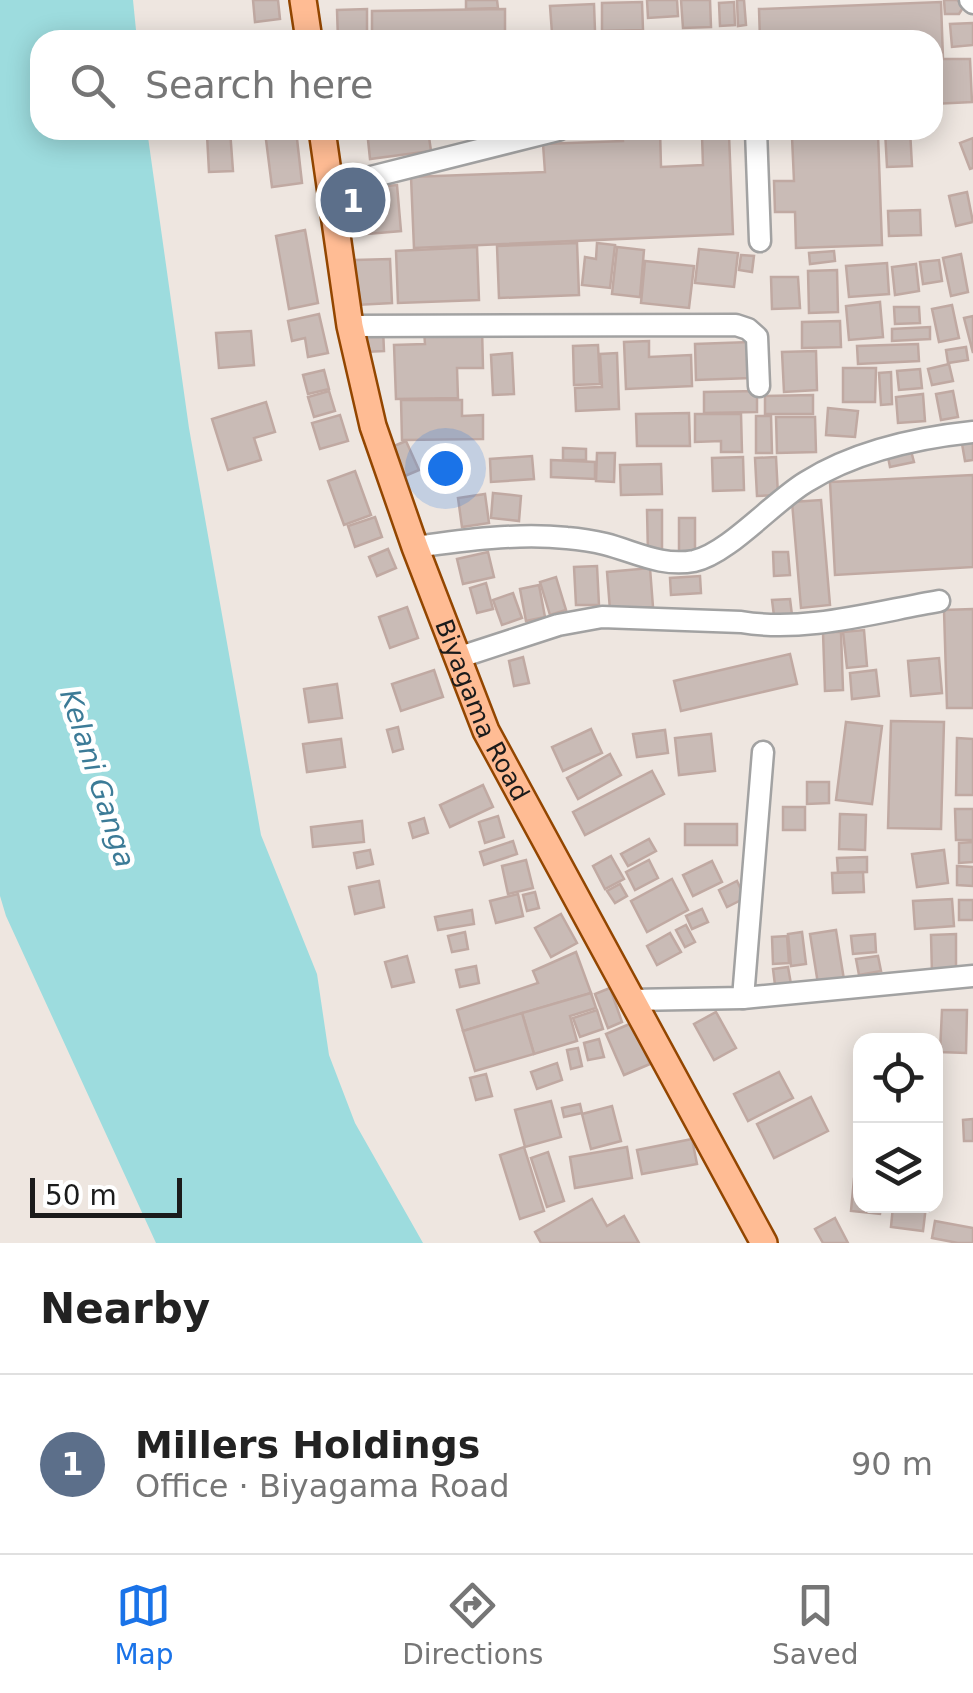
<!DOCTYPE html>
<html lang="en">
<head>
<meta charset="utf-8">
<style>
	:root { --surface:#fff; --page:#f2f2f2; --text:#222; --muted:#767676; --line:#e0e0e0; --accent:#1a73e8 }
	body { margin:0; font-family:"DejaVu Sans",sans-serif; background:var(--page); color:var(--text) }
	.controls { position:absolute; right:30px; bottom:30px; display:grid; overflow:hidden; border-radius:20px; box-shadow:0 5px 25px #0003 }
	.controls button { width:90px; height:90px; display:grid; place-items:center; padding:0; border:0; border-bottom:2px solid var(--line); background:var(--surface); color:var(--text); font:50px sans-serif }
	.scale { position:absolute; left:30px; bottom:25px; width:152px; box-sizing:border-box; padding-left:10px; border:5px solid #1b1b1b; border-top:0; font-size:28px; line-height:35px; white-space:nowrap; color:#1b1b1b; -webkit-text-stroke:8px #fff; paint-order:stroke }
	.you { position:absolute; left:445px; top:468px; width:35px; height:35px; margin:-25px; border:8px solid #fff; border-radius:50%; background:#1a73e8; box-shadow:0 0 0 15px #1a73e833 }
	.badge { display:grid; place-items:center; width:65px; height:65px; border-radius:50%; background:var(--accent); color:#fff; font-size:32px; font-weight:700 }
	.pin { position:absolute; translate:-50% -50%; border:5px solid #fff; box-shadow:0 2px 10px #0006 }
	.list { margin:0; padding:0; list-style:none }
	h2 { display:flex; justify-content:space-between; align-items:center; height:130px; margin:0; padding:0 40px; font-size:42px }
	h2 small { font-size:32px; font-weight:400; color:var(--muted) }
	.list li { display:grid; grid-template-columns:65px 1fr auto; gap:30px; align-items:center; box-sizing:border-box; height:180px; padding:0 40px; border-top:2px solid var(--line) }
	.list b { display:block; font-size:38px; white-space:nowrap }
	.list p { margin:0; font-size:32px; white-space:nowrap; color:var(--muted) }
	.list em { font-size:32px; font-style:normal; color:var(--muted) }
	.icon { flex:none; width:55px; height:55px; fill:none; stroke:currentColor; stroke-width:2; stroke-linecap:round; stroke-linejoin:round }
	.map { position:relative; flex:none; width:973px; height:1243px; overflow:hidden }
	.search { position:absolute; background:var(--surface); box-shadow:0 5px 25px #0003; left:30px; right:30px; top:30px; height:110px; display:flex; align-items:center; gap:25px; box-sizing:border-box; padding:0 35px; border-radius:30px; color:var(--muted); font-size:38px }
	.sheet { height:310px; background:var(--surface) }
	nav { display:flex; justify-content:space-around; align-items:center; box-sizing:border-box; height:140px; border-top:2px solid var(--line); background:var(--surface); font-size:28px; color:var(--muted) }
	nav a { display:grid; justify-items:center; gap:5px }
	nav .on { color:var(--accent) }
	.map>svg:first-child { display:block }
</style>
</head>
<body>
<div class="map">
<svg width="973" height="1243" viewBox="0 0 973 1243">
	<rect width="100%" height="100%" fill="#eee6e0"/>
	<path fill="#9ddcde" d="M0 0H133L137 40H40V130H147L189 428 261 835 317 974 329 1055 355 1123 423 1243H156L6 916 0 896Z"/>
	<g fill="#c9bbb6" stroke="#c0a9a2" stroke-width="2.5">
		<path d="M253 0H278L280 19 255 22Z"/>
		<path d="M466 0H497L498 8 466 9Z"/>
		<path d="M647 0H677L678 16 648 18Z"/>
		<path d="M681 0H710L711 27 683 28Z"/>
		<path d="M737 0H744L746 25 738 26Z"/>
		<path d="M944 0H957L964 6 959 14H945Z"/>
		<path d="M642 2 643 30 602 31V3Z"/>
		<path d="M734 2 735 25 720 26 719 3Z"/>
		<path d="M941 2 943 59H970L972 102 933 104V40H760L759 9Z"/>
		<path d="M594 4 595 31 552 33 550 6Z"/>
		<path d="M367 9V40H338L337 10Z"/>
		<path d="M505 9V40H372V11Z"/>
		<path d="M973 23V45L952 47 950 24Z"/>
		<path d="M234 32V40H176V33Z"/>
		<path d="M190 130H230L233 171 209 172 207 135 190 136Z"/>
		<path d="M296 130 302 183 272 187 265 132Z"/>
		<path d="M367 130H428L431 151 370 159Z"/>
		<path d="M660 130 661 167 703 165 702 136 729 135 733 234 414 248 411 177 545 172 543 144 623 141 622 131Z"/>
		<path d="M885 130H910L912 166 887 167Z"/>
		<path d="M878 134 882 245 796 248 795 212H775L774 181H794L792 137Z"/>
		<path d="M973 138V168L970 169 960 143Z"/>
		<path d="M397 185 401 231 356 235 352 189Z"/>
		<path d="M967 192 973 222 956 226 949 196Z"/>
		<path d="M920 210 921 235 889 236 888 211Z"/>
		<path d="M305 230 318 303 289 309 276 236Z"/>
		<path d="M577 243 579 295 499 298 497 246Z"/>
		<path d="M597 243 615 245 610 288 582 285 585 257 596 259Z"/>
		<path d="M477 247 479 300 398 303 396 251Z"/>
		<path d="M617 247 644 250 640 297 612 294Z"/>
		<path d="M699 249 738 253 734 287 695 283Z"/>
		<path d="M834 251 835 261 810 264 809 253Z"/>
		<path d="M961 254 968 292 951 296 943 258Z"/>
		<path d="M741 255 754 256 752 272 739 270Z"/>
		<path d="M390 259 392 303 356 305 355 260Z"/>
		<path d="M939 260 942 281 923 284 920 262Z"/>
		<path d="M645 261 694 266 689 308 641 303Z"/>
		<path d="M887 263 889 294 849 297 846 266Z"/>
		<path d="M916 264 919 291 895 295 892 267Z"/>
		<path d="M837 270 838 312 809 313 808 271Z"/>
		<path d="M771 277H798L800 308 772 309Z"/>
		<path d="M880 302 883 337 849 340 846 306Z"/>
		<path d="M952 305 959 338 939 342 932 309Z"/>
		<path d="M894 307H919L920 323 895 324Z"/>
		<path d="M319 314 328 353 308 357 305 338 292 341 288 321Z"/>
		<path d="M973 316V353L964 318Z"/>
		<path d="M840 321 841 347 802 348V322Z"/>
		<path d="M930 327V339L892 341V329Z"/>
		<path d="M363 328H383L384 351 363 352Z"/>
		<path d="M482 328 483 368H457L458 398 396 399 394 345 425 344 424 330Z"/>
		<path d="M251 331 254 365 219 368 216 333Z"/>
		<path d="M649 341V357L691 355 692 386 626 389 624 342Z"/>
		<path d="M750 342 751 378 696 380 695 344Z"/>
		<path d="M918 344 919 361 858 364 857 346Z"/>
		<path d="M598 345 600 384 574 385 573 346Z"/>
		<path d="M966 347 968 360 948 363 946 350Z"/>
		<path d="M816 351 817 390 784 392 782 352Z"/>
		<path d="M512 353 514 394 493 395 491 355Z"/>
		<path d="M617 353 619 409 576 411 575 388 602 387 600 354Z"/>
		<path d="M949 364 953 381 932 385 928 369Z"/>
		<path d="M843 368H876L875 402H843Z"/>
		<path d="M920 369 922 388 899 390 897 371Z"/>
		<path d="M324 370 329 389 308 394 303 375Z"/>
		<path d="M891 372 892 404 881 405 879 373Z"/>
		<path d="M329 391 335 411 314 417 308 397Z"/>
		<path d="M757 391V412L704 413V392Z"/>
		<path d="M953 391 958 417 941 420 936 394Z"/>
		<path d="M923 394 925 421 898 423 896 397Z"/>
		<path d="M813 395V414H765V396Z"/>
		<path d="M401 400H462V416L483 415V439L402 440Z"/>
		<path d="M266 402 275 432 254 438 261 460 228 470 212 419Z"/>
		<path d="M828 408 858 411 855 437 826 435Z"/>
		<path d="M689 413 690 446H637L636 414Z"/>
		<path d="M695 414H741L742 452H721V441L695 442Z"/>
		<path d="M340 415 348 441 320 449 312 423Z"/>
		<path d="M756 416H771L772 453H756Z"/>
		<path d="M776 417H815L816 452 777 453Z"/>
		<path d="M973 436V460L965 461 961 438Z"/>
		<path d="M406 441 419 470 400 478 387 449Z"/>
		<path d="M910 447 914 462 890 467 887 452Z"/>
		<path d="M563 448 586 449V460H563Z"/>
		<path d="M597 453H615L614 482 596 481Z"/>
		<path d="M532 456 534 479 491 482 490 459Z"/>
		<path d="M743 457 744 490 713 491 712 458Z"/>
		<path d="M776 457 778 495 757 496 755 458Z"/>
		<path d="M551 460 595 462V479L551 477Z"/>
		<path d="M661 464 662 494 621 495 620 465Z"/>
		<path d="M355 471 371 515 344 525 328 481Z"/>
		<path d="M973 475V567L835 575 830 482Z"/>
		<path d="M493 493 521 496 519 521 491 518Z"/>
		<path d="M485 494 489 523 462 527 458 498Z"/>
		<path d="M821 500 830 605 801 608 792 502Z"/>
		<path d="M647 510H662V554H648Z"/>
		<path d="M375 517 382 537 355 547 348 526Z"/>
		<path d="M679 518H695V555L679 554Z"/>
		<path d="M388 549 396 568 377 576 369 557Z"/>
		<path d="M488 552 494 577 463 584 457 559Z"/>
		<path d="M773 552H788L790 575 774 576Z"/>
		<path d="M597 566 599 605H576L574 567Z"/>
		<path d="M650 568 653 607 610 610 607 572Z"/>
		<path d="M700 576 701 593 671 595 670 578Z"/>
		<path d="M556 577 566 610 550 615 540 582Z"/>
		<path d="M486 583 493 609 477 613 470 588Z"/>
		<path d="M539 585 545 617 526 621 520 589Z"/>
		<path d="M513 593 522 618 502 625 493 600Z"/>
		<path d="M790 599 793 623 775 624 772 600Z"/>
		<path d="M407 607 418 638 390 648 379 617Z"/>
		<path d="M973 609V708H947L944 610Z"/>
		<path d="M864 630 867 666 847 668 843 632Z"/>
		<path d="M823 632H841L843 690 825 691Z"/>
		<path d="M790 654 797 684 681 711 674 681Z"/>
		<path d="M523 657 529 683 514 686 509 661Z"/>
		<path d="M939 658 942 693 911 696 908 661Z"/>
		<path d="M434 670 443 697 401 711 392 684Z"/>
		<path d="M876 670 879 696 852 699 850 673Z"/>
		<path d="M337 684 342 718 309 722 304 689Z"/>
		<path d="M891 721 944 722 941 829 888 828Z"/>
		<path d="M846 722 882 726 872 804 836 800Z"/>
		<path d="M398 727 403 749 393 752 387 730Z"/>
		<path d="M591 729 602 753 563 771 552 747Z"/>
		<path d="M665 730 668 753 637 757 633 734Z"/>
		<path d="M711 734 715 771 679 775 675 738Z"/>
		<path d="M957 738 973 739V795H956Z"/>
		<path d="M341 739 345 767 307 772 303 744Z"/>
		<path d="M610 754 621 775 578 799 567 778Z"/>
		<path d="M652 771 664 794 585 835 573 812Z"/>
		<path d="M807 782H829V803L807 804Z"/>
		<path d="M483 785 493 807 450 827 440 805Z"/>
		<rect x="783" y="807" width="22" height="23"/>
		<path d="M955 809H973V840H956Z"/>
		<path d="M840 814 866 815 865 850 839 849Z"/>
		<path d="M498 816 504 837 485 843 479 822Z"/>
		<path d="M424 818 428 833 413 838 409 823Z"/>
		<path d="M362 821 364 842 313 847 311 827Z"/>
		<rect x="685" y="824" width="52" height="21"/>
		<path d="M649 839 656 851 628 866 621 854Z"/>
		<path d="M513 841 517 854 484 865 480 852Z"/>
		<path d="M973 842V862L959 863V843Z"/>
		<path d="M370 850 373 864 357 868 354 853Z"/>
		<path d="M944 850 948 883 917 887 912 854Z"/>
		<path d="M611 856 624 879 605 889 593 866Z"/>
		<path d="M867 857V872L838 873 837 858Z"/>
		<path d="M526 860 533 888 508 894 502 866Z"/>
		<path d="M649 860 658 878 635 890 626 872Z"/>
		<path d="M712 861 722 882 693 896 683 875Z"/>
		<path d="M957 866 973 867V886L957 885Z"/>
		<path d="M863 872 864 892 833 893 832 873Z"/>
		<path d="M672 879 688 910 647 932 631 901Z"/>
		<path d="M379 881 384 907 355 914 349 887Z"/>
		<path d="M737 881 745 898 727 907 719 890Z"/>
		<path d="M620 884 627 896 615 903 607 891Z"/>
		<path d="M535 892 539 908 527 911 523 895Z"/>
		<path d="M518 894 523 916 496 923 490 901Z"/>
		<path d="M952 899 954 926 915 929 913 901Z"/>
		<rect x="959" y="900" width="14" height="20"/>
		<path d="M702 909 708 922 692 929 686 916Z"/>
		<path d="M472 910 474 924 438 930 435 917Z"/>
		<path d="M561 914 577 943 551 957 535 928Z"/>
		<path d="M686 925 695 942 685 947 676 930Z"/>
		<path d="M836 930 845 986 819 990 810 934Z"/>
		<path d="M465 932 468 949 452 952 448 936Z"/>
		<path d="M802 932 806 964 791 966 788 934Z"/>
		<path d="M670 933 681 952 657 965 647 946Z"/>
		<path d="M875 934 876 952 853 954 851 936Z"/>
		<path d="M956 934V974L932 975 931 935Z"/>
		<path d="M787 936 789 963 773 964 772 937Z"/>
		<path d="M576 952 591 993 463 1031 457 1010 538 983 533 971Z"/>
		<path d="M407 956 414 982 392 987 385 962Z"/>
		<path d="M878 956 881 971 859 975 856 959Z"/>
		<path d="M476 966 479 983 460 987 456 970Z"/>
		<path d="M788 967 792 990 776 993 773 969Z"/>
		<path d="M610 988 622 1022 608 1028 595 994Z"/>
		<path d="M591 993 596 1008 570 1016 577 1041 534 1054 522 1013Z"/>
		<path d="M597 1010 603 1029 580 1037 573 1018Z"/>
		<path d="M942 1010H967L966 1053 940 1052Z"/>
		<path d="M716 1012 736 1048 714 1060 694 1024Z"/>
		<path d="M522 1013 534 1054 475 1071 463 1031Z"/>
		<path d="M632 1023 650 1064 624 1075 606 1034Z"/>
		<path d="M599 1039 604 1057 588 1060 584 1043Z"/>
		<path d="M578 1048 582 1066 571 1069 567 1050Z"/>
		<path d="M557 1063 562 1080 537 1089 531 1072Z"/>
		<path d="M779 1072 793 1098 748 1121 734 1094Z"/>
		<path d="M486 1074 492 1096 476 1100 470 1078Z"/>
		<path d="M811 1097 828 1131 774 1158 757 1124Z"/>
		<path d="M551 1101 561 1137 525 1147 515 1110Z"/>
		<path d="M580 1104 582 1113 564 1117 562 1108Z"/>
		<path d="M612 1106 621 1141 591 1149 582 1114Z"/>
		<path d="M973 1119V1141H964L963 1120Z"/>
		<path d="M692 1139 697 1164 642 1174 637 1150Z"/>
		<path d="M524 1147 544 1211 520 1219 500 1155Z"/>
		<path d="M627 1147 632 1178 575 1188 570 1157Z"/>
		<path d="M548 1152 564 1201 547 1207 531 1158Z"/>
		<path d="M854 1179 860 1180V1206H881L880 1214 851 1211Z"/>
		<path d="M592 1199 607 1226 624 1216 639 1243H541L535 1232Z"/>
		<path d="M893 1206H926L923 1231 891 1227Z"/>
		<path d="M835 1218 848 1243H823L815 1229Z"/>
		<path d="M935 1221 973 1228V1243H958L932 1238Z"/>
	</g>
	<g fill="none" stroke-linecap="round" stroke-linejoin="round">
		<defs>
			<g id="minor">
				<path d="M970 0 973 3"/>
				<path d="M756 130 760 241"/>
				<path d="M331 187 558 130"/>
				<path d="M350 326 736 325 748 329 757 337 759 386"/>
				<path d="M415 547C465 540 517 533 567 538 580 539 593 541 605 544 636 552 661 567 694 561 728 554 774 501 806 482 856 451 915 438 973 432"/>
				<path d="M457 658 558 625 602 617 741 622C805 633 875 612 939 601"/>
				<path d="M743 998 763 752"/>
				<path d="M631 1000 743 998 973 976"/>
			</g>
			<g id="major">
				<path d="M303 0 309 40"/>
				<path id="s1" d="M322 130 350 326 373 426 415 547 486 731 764 1243"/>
			</g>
		</defs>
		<use href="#minor" stroke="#a2a2a2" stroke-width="25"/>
		<use href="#major" stroke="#934600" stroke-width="30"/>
		<use href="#minor" stroke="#fff" stroke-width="20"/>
		<use href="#major" stroke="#ffbc94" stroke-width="25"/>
	</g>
	<g text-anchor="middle" stroke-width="9" stroke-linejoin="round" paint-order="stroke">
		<g font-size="25" fill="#1b1b1b" stroke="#fff">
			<text dy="9" stroke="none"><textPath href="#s1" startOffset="605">Biyagama Road</textPath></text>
		</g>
		<g font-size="28" font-style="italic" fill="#3c7b97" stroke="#fff">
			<text transform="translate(98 778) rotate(72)" y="10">Kelani Ganga</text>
		</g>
	</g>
</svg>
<div class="controls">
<button><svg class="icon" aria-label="locate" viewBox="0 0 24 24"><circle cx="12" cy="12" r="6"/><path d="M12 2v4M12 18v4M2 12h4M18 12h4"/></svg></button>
<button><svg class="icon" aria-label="layers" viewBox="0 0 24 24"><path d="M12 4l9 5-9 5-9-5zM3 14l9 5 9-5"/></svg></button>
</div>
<div class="scale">50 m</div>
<div class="you"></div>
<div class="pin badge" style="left:353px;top:200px;background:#5c6f8a">1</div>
<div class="search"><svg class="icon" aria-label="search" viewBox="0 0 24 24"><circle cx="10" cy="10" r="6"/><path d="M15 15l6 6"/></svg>Search here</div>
</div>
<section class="sheet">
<h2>Nearby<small></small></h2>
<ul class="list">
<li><span class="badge" style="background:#5c6f8a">1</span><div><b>Millers Holdings</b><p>Office · Biyagama Road</p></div><em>90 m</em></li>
</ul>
</section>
<nav>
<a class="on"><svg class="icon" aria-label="map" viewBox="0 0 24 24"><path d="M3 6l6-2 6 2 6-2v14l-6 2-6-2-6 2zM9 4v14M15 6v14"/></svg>Map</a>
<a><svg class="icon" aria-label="directions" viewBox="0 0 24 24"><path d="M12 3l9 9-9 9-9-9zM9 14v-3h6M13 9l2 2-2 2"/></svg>Directions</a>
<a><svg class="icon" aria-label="saved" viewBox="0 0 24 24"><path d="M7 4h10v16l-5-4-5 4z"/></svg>Saved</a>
</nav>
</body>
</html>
